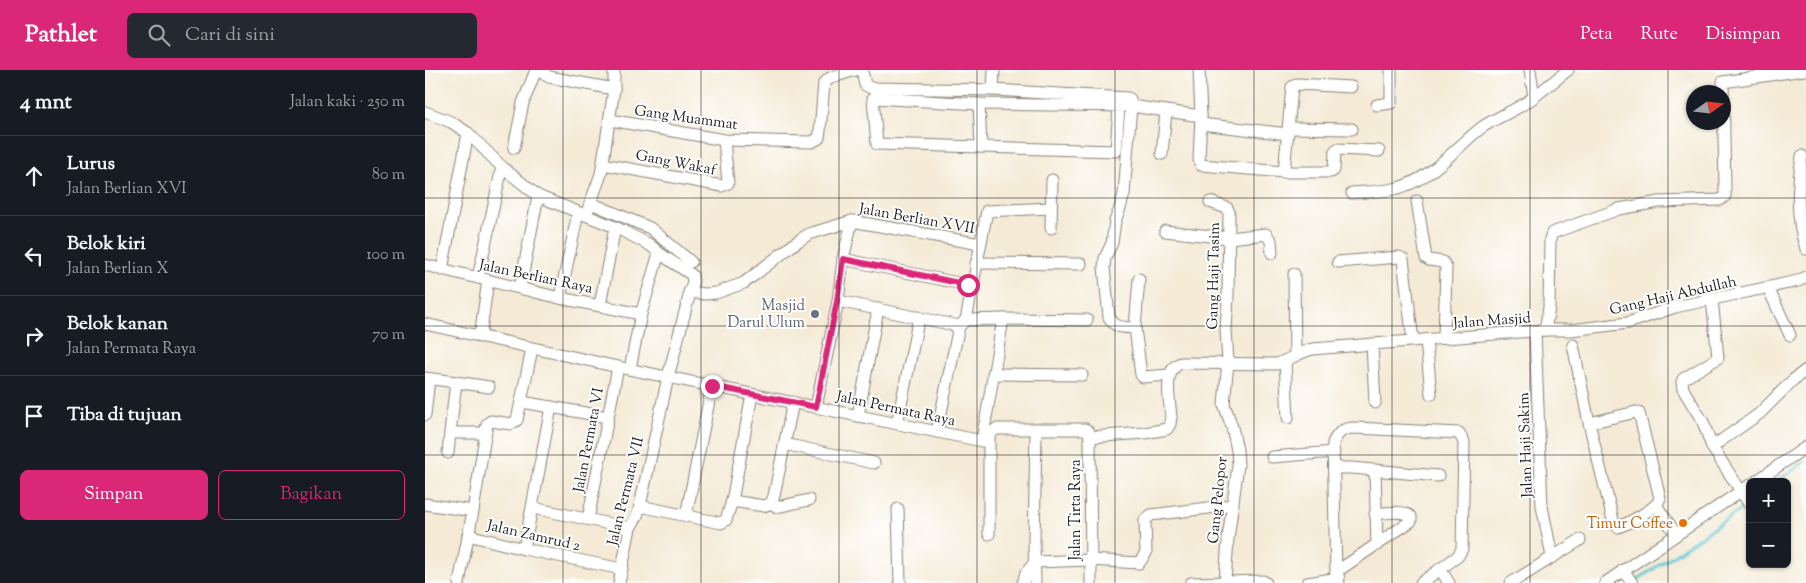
<!DOCTYPE html>
<html lang="id">
<head>
<meta charset="utf-8">
<style>
	:root { --surface:#171b24; --page:#242831; --text:#f1f3f6; --muted:#9ea1a6; --line:#363941; --accent:#db2777 }
	body { margin:0; font-family:"Sorts Mill Goudy",serif; background:var(--page); color:var(--text) }
	.controls { position:absolute; right:15px; bottom:15px; display:grid; overflow:hidden; border-radius:8px; box-shadow:0 1px 4px #0004 }
	.controls button { width:45px; height:45px; display:grid; place-items:center; padding:0; border:0; border-bottom:1px solid var(--line); background:var(--surface); color:var(--text); font:25px sans-serif }
	.compass { position:absolute; left:1261px; top:15px; width:45px; height:45px; border-radius:50%; background:var(--surface); box-shadow:0 1px 4px #0004; rotate:76deg }
	.stop { position:absolute; width:15px; height:15px; margin:-11px; border:4px solid #db2777; border-radius:50%; background:#fff }
	.stop.end { background:#db2777; border-color:#fff; box-shadow:0 1px 5px #0008 }
	.list { margin:0; padding:0; list-style:none }
	h2 { display:flex; justify-content:space-between; align-items:center; height:65px; margin:0; padding:0 20px; font-size:21px }
	h2 small { font-size:16px; font-weight:400; color:var(--muted) }
	.list li { display:grid; grid-template-columns:32px 1fr auto; gap:15px; align-items:center; box-sizing:border-box; height:80px; padding:0 20px; border-top:1px solid var(--line) }
	.list b { display:block; font-size:19px; white-space:nowrap }
	.list p { margin:0; font-size:16px; white-space:nowrap; color:var(--muted) }
	.list em { font-size:16px; font-style:normal; color:var(--muted) }
	.actions { display:flex; gap:10px; padding:15px 20px }
	.actions a { flex:1; padding:11px 0; border:1px solid var(--accent); border-radius:8px; text-align:center; font-size:18px; color:var(--accent) }
	.actions .main { background:var(--accent); color:#fff }
	.icon { flex:none; width:28px; height:28px; fill:none; stroke:currentColor; stroke-width:2; stroke-linecap:round; stroke-linejoin:round }
	.map { position:relative; flex:none; width:1381px; height:513px; overflow:hidden }
	header { display:flex; align-items:center; gap:30px; box-sizing:border-box; height:70px; padding:0 25px; background:var(--accent); color:#fff }
	header strong { font-size:24px }
	nav { display:flex; gap:28px; margin-inline-start:auto; font-size:18px }
	.search { width:350px; height:45px; background:var(--page); display:flex; align-items:center; gap:12px; box-sizing:border-box; padding:0 18px; border-radius:8px; color:var(--muted); font-size:19px }
	main { display:flex }
	aside { flex:1; background:var(--surface) }
	.map>svg:first-child { display:block }
</style>
</head>
<body>
<header>
<strong>Pathlet</strong>
<div class="search"><svg class="icon" aria-label="search" viewBox="0 0 24 24"><circle cx="10" cy="10" r="6"/><path d="M15 15l6 6"/></svg>Cari di sini</div>
<nav><a>Peta</a><a>Rute</a><a>Disimpan</a></nav>
</header>
<main>
<aside>
<h2>4 mnt<small>Jalan kaki · 250 m</small></h2>
<ul class="list">
<li><svg class="icon" aria-label="ahead" viewBox="0 0 24 24"><path d="M12 20V5M6 11l6-6 6 6"/></svg><div><b>Lurus</b><p>Jalan Berlian XVI</p></div><em>80 m</em></li>
<li><svg class="icon" aria-label="left" viewBox="0 0 24 24"><path d="M17 20v-9H6M10 6l-5 5 5 5"/></svg><div><b>Belok kiri</b><p>Jalan Berlian X</p></div><em>100 m</em></li>
<li><svg class="icon" aria-label="right" viewBox="0 0 24 24"><path d="M7 20v-9h11M14 6l5 5-5 5"/></svg><div><b>Belok kanan</b><p>Jalan Permata Raya</p></div><em>70 m</em></li>
<li><svg class="icon" aria-label="arrive" viewBox="0 0 24 24"><path d="M6 21V4h12l-3 4 3 4H6"/></svg><div><b>Tiba di tujuan</b></div></li>
</ul>
<div class="actions"><a class="main">Simpan</a><a>Bagikan</a></div>
</aside>
<div class="map">
<svg width="1381" height="513" viewBox="0 0 1381 513">
	<rect width="100%" height="100%" fill="#fff"/>
	<filter id="ink" filterUnits="userSpaceOnUse"><feTurbulence type="fractalNoise" baseFrequency=".02" numOctaves="2"/><feDisplacementMap in="SourceGraphic" scale="10" xChannelSelector="R" yChannelSelector="G"/><feConvolveMatrix kernelMatrix="1 2 1 2 8 2 1 2 1" color-interpolation-filters="sRGB"/></filter>
	<filter id="wash" filterUnits="userSpaceOnUse"><feTurbulence type="fractalNoise" baseFrequency=".0096" numOctaves="4" result="noise"/><feDisplacementMap in="SourceGraphic" scale="20" xChannelSelector="R" yChannelSelector="G"/><feGaussianBlur stdDeviation="1.12" result="paint"/><feColorMatrix in="noise" values="0 0 0 0 0 0 0 0 0 0 0 0 0 0 0 0 0 1.4 0 .05"/><feComposite in="paint" operator="in"/></filter>
	<g filter="url(#wash)">
		<rect width="100%" height="100%" fill="#f4ead5"/>
		<g fill="none" stroke-linecap="round" stroke-linejoin="round">
			<g stroke="#5cc8d6" stroke-width="3">
				<path d="M1351 412 1381 391"/>
				<path d="M1212 510 1321 436"/>
			</g>
		</g>
	</g>
	<g filter="url(#ink)">
		<g fill="none" stroke-linecap="round" stroke-linejoin="round">
			<defs>
				<g id="minor">
					<path d="M113 0 124 7 189 19"/>
					<path d="M437 0 440 15 446 18 568 20 703 28 705 29 706 36 699 124 695 138 690 151 687 173 680 188 679 197 684 247C690 259 699 257 710 258L716 305 718 307 744 305"/>
					<path d="M774 0 776 46 774 90 776 95 859 102H906L909 100 910 81 912 79 954 81"/>
					<path d="M568 20 569 0"/>
					<path d="M1109 27 1143 0"/>
					<path d="M554 34 556 77"/>
					<path d="M952 35 966 33V0"/>
					<path d="M694 36 691 81 452 74 448 28 554 34 706 36 776 46"/>
					<path d="M0 42 26 52 43 63 77 97 113 126 190 157 225 175 234 183 267 205 268 211 243 307 215 436 212 446 205 458 194 513"/>
					<path d="M185 50 299 70 387 72 394 68 395 61 399 13 405 8 430 0"/>
					<path d="M776 54 863 64"/>
					<path d="M864 58 927 59"/>
					<path d="M89 78 98 33 111 0"/>
					<path d="M737 84 741 41"/>
					<path d="M1377 86C1372 119 1371 148 1381 179"/>
					<path d="M178 94 297 116 303 113 299 70"/>
					<path d="M859 102 867 17 872 14 926 17"/>
					<path d="M927 123C940 122 955 122 969 119 1005 111 1028 80 1056 58 1073 46 1093 40 1109 27L1105 0"/>
					<path d="M992 131 1001 188 1004 190 1018 192 1021 197 1019 268"/>
					<path d="M785 132 802 138 804 142 803 227 801 259 803 292 799 334 807 357 812 380 813 395 803 469 800 512"/>
					<path d="M166 133 225 158 266 192"/>
					<path d="M161 145 176 104 189 19V0"/>
					<path d="M626 158 627 110"/>
					<path d="M740 161 804 168 841 164 846 171 847 183"/>
					<path d="M418 189 547 216"/>
					<path d="M913 192 974 187 978 189 988 271"/>
					<path d="M551 193 656 194"/>
					<path d="M0 195 135 228 216 244"/>
					<path d="M17 200 43 63"/>
					<path d="M869 204 870 286"/>
					<path d="M53 208 77 97"/>
					<path d="M95 218 113 126"/>
					<path d="M1343 218 1365 265"/>
					<path d="M264 222 280 224 291 223 319 213 373 171 384 164 427 151 555 174"/>
					<path d="M135 228 153 143"/>
					<path d="M1287 229 1293 288 1258 309 1257 312 1258 319 1278 352 1287 377 1325 435"/>
					<path d="M413 231 534 256 541 250 578 249 662 250"/>
					<path d="M175 235 190 157"/>
					<path d="M541 250 562 141 626 138"/>
					<path d="M0 254 193 297 557 371 571 359H660L664 362 665 367 666 513"/>
					<path d="M710 258 714 209"/>
					<path d="M1120 260H1146L1203 253 1250 237 1373 211 1381 207"/>
					<path d="M1110 262 1117 436 1127 487"/>
					<path d="M55 267 63 210"/>
					<path d="M1001 270 1006 324"/>
					<path d="M947 274 950 333"/>
					<path d="M1148 275 1164 353 1189 454 1193 457C1202 454 1233 438 1235 428L1214 343 1211 342 1164 353"/>
					<path d="M860 291 863 348"/>
					<path d="M205 299 216 244 234 183"/>
					<path d="M568 304 657 305"/>
					<path d="M0 308 31 312 25 363H60"/>
					<path d="M31 312 64 317"/>
					<path d="M97 332 183 347"/>
					<path d="M391 337 413 231 418 189 427 151"/>
					<path d="M0 345 4 309"/>
					<path d="M433 346 453 239"/>
					<path d="M472 354 494 247"/>
					<path d="M512 362 534 256"/>
					<path d="M564 364V464"/>
					<path d="M665 367 720 363 742 359 745 354 746 347C745 331 737 299 756 293L852 294C864 290 876 281 888 279L1120 260 1124 238 1125 169 1127 163 1194 139 1234 132 1295 130 1300 126V119L1298 12 1379 0"/>
					<path d="M557 371 578 249"/>
					<path d="M359 374 449 393"/>
					<path d="M1287 377 1334 344 1368 310 1381 300"/>
					<path d="M23 383 25 363"/>
					<path d="M847 387 909 382"/>
					<path d="M910 398H927L1013 406"/>
					<path d="M950 400 952 475"/>
					<path d="M1330 412 1381 377"/>
					<path d="M307 431 339 436 346 433 349 426 368 332"/>
					<path d="M346 433 352 437 384 430"/>
					<path d="M0 434 48 441"/>
					<path d="M1231 435 1251 464"/>
					<path d="M215 436 296 453 301 450 307 431 327 325"/>
					<path d="M108 438 205 458"/>
					<path d="M473 439 475 513"/>
					<path d="M261 446 287 316"/>
					<path d="M163 449 193 297"/>
					<path d="M43 465 99 479 197 499"/>
					<path d="M99 479 126 337"/>
					<path d="M1015 499 1024 513"/>
					<path d="M1198 500 1207 513"/>
					<path d="M911 502 986 451V447C978 439 961 443 950 444"/>
					<path d="M34 513 48 441 62 354 66 351 86 354 92 350 107 279"/>
					<path d="M598 513 601 503 610 492 665 490 714 493 721 483 720 450 726 445 808 435"/>
					<path d="M610 513 609 473 611 359"/>
					<path d="M766 513 838 511 841 513"/>
					<path d="M882 513 914 508"/>
					<path d="M914 513 911 502 908 373C913 362 918 358 930 358L1034 363 1039 372 1037 479 1033 486 996 513"/>
					<path d="M1086 513 1155 470"/>
					<path d="M1180 513 1325 415"/>
				</g>
			</defs>
			<use href="#minor" stroke="#888378" stroke-width="13"/>
			<use href="#minor" stroke="#fff" stroke-width="11"/>
		</g>
	</g>
	<g fill="none" stroke-linecap="round" stroke-linejoin="round" filter="url(#ink)">
		<path stroke="#db2777" stroke-width="6" d="M287 316 391 337 412 231 418 189 543 215"/>
	</g>
	<path fill="none" stroke="#1c1c1c" stroke-width="1" stroke-opacity="0.55" d="M138 0V513M276 0V513M414 0V513M552 0V513M690 0V513M829 0V513M967 0V513M1105 0V513M1243 0V513M0 128H1381M0 256H1381M0 385H1381"/>
	<circle fill="#6b7280" stroke="#fff" stroke-width="2" cx="390" cy="244" r="5"/>
	<circle fill="#e8710a" stroke="#fff" stroke-width="2" cx="1258" cy="453" r="5"/>
	<g text-anchor="middle" stroke-width="4" stroke-linejoin="round" paint-order="stroke">
		<g font-size="15" fill="#1c1c1c" stroke="#fff">
			<text transform="translate(261 47) rotate(8)" y="5">Gang Muammat</text>
			<text transform="translate(251 92) rotate(11)" y="5">Gang Wakaf</text>
			<text transform="translate(492 148) rotate(10)" y="5">Jalan Berlian XVII</text>
			<text transform="translate(111 206) rotate(12)" y="5">Jalan Berlian Raya</text>
			<text transform="translate(788 206) rotate(-89)" y="5">Gang Haji Tasim</text>
			<text transform="translate(1248 225) rotate(-13)" y="5">Gang Haji Abdullah</text>
			<text transform="translate(1067 250) rotate(-4)" y="5">Jalan Masjid</text>
			<text transform="translate(471 338) rotate(12)" y="5">Jalan Permata Raya</text>
			<text transform="translate(163 370) rotate(-79)" y="5">Jalan Permata VI</text>
			<text transform="translate(1100 375) rotate(-92)" y="5">Jalan Haji Sakim</text>
			<text transform="translate(200 421) rotate(-76)" y="5">Jalan Permata VII</text>
			<text transform="translate(792 430) rotate(-84)" y="5">Gang Pelopor</text>
			<text transform="translate(650 440) rotate(-90)" y="5">Jalan Tirta Raya</text>
			<text transform="translate(109 465) rotate(13)" y="5">Jalan Zamrud 2</text>
		</g>
		<g font-size="15" fill="#5b616d" stroke="#fff" text-anchor="end">
			<text x="380" y="240">Masjid<tspan x="380" dy="17">Darul Ulum</tspan></text>
		</g>
		<g font-size="15" fill="#c56008" stroke="#fff" text-anchor="end">
			<text x="1248" y="458">Timur Coffee</text>
		</g>
	</g>
</svg>
<div class="controls">
<button>+</button>
<button>−</button>
</div>
<svg class="compass" viewBox="-18 -18 36 36"><path d="M0-13l5 13h-10z" fill="#e53935"/><path d="M0 13l5-13h-10z" fill="#9ea1a6"/></svg>
<div class="stop" style="left:543px;top:215px"></div>
<div class="stop end" style="left:287px;top:316px"></div>
</div>
</main>
</body>
</html>
